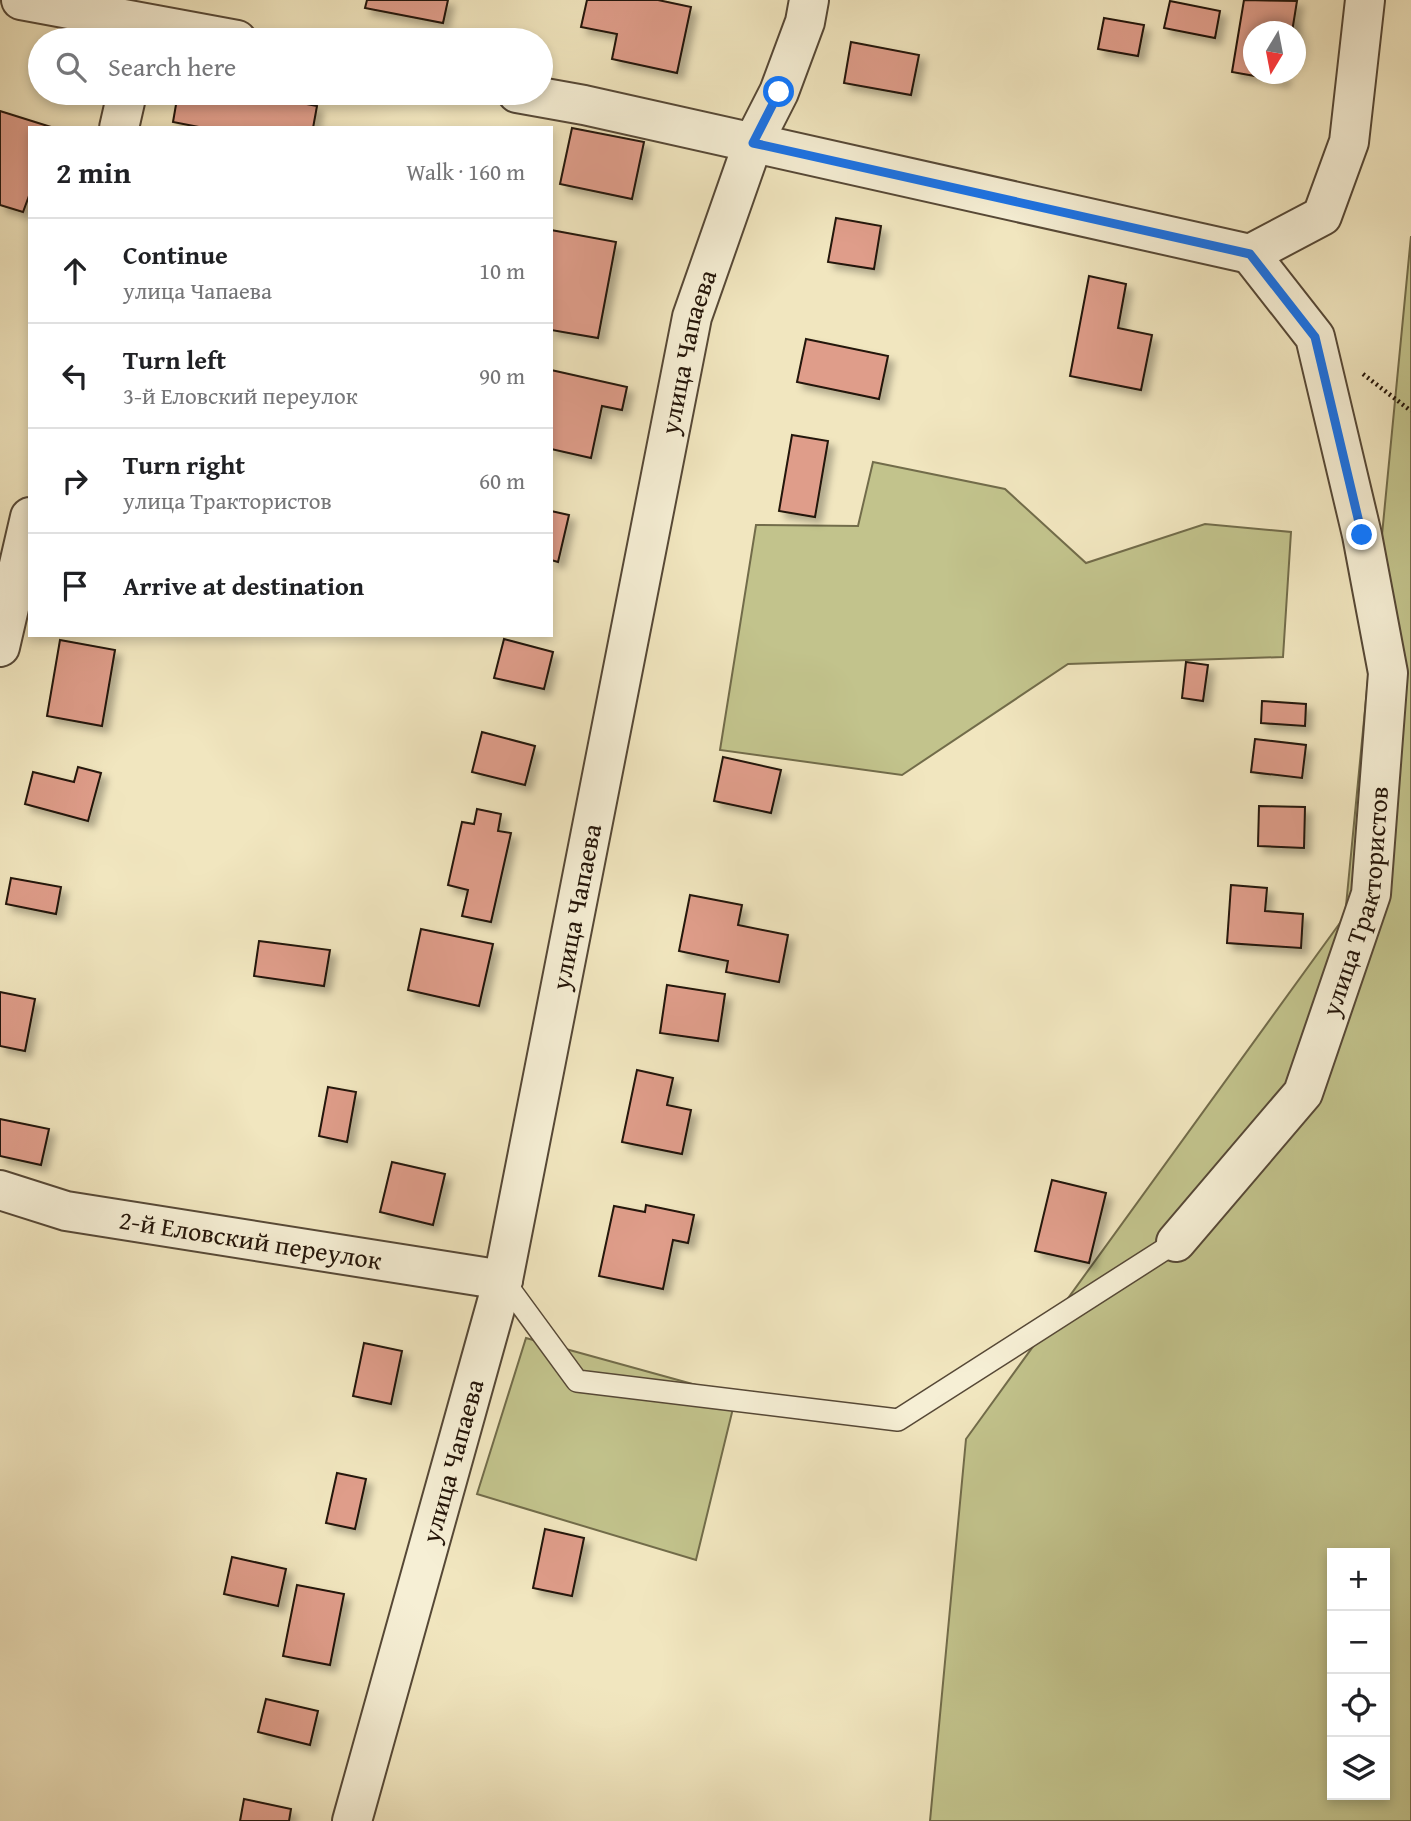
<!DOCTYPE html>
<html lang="en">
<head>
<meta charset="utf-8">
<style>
	:root { --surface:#fff; --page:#f6f6f6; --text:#202124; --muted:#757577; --line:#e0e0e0 }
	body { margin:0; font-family:"Gentium Book Plus",serif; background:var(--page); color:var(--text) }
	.controls { position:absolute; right:21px; bottom:21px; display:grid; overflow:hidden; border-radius:0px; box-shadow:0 4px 10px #0003 }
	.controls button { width:63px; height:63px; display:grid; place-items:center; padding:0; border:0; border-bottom:2px solid var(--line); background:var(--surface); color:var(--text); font:35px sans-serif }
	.compass { position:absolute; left:1243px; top:21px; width:63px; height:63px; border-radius:50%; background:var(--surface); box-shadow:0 4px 10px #0003; rotate:190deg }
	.stop { position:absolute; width:21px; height:21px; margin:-16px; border:5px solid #1a73e8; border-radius:50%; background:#fff }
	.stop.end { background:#1a73e8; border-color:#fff; box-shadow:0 2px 7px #0008 }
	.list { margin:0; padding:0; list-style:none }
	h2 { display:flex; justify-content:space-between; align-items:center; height:91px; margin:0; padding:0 28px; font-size:30px }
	h2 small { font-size:23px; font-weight:400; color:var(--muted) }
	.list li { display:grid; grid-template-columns:46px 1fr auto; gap:21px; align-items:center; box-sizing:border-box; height:105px; padding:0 28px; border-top:2px solid var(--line) }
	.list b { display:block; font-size:26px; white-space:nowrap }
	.list p { margin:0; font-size:23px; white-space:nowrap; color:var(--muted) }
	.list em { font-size:23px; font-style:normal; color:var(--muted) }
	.icon { flex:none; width:38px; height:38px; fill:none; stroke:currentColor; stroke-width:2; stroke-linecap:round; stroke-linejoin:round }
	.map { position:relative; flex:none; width:1411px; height:1821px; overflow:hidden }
	.search { position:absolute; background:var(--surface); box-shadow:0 4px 10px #0003; left:28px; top:28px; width:525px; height:77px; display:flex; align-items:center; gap:18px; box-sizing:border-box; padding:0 24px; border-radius:38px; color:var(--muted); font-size:26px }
	.panel { position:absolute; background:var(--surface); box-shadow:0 4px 10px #0003; left:28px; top:126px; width:525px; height:511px; border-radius:0px }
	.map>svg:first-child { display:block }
</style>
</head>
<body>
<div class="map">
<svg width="1411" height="1821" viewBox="0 0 1411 1821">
	<defs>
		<filter id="shadow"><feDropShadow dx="6" dy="6" stdDeviation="3.5" flood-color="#0004"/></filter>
	</defs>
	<rect width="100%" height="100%" fill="#f1e6bf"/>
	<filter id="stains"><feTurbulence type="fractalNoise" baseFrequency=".00286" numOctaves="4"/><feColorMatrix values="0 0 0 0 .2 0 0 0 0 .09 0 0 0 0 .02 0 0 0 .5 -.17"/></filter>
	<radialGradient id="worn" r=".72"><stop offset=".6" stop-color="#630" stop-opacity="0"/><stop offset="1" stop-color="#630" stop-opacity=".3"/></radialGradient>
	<g fill="#c2c38c" stroke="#726c4a" stroke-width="2" fill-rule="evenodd">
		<path d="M1411 236V1821H930L966 1439 1345 916ZM1332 1553H1385V1795H1332Z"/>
		<path d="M873 462 1005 489 1086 563 1205 524 1291 532 1283 657 1068 664 902 775 720 750 756 525 858 526Z"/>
		<path d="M526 1338 736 1396 696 1560 477 1494Z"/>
	</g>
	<g fill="#df9d8a" stroke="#231408" stroke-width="2" filter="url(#shadow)">
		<path d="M367 0H448L443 23 365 8Z"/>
		<path d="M587 0H658L691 7 677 73 612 59 617 34 581 27Z"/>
		<path d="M1244 0 1297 1 1292 32H1254V74H1285L1283 81 1232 72Z"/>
		<path d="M1170 1 1220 11 1215 38 1164 28Z"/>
		<path d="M1104 18 1144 25 1138 56 1098 49Z"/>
		<path d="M851 42 919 55 911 95 844 83Z"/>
		<path d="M178 93H249L317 106 313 128H204L173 122Z"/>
		<path d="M0 111 51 127 30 128V193L23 212 0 205Z"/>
		<path d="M572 128 644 142 632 199 560 184Z"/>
		<path d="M836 218 881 226 874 269 828 262Z"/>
		<path d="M551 230 616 242 598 338 551 330Z"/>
		<path d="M1089 276 1126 284 1118 328 1152 335 1141 390 1070 376Z"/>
		<path d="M806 339 888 356 879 399 797 382Z"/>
		<path d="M551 370 627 387 622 410 602 406 591 458 551 449Z"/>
		<path d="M792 435 828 441 815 517 779 511Z"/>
		<path d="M551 511 569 515 558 562 551 560Z"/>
		<path d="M504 639 553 652 544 689 494 678Z"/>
		<path d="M60 640 115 650 102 726 47 716Z"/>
		<path d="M1186 662 1208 665 1203 701 1182 698Z"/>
		<path d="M1262 701 1306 704 1305 726 1261 723Z"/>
		<path d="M482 732 535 746 525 785 472 772Z"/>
		<path d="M1255 739 1306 745 1302 778 1251 772Z"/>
		<path d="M723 757 781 770 771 813 714 801Z"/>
		<path d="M78 767 101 773 88 821 25 804 33 772 74 782Z"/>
		<path d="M1259 806 1305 807 1304 848 1258 846Z"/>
		<path d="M477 809 501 814 498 831 511 833 491 922 462 916 468 890 448 885 462 822 474 824Z"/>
		<path d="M11 878 61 887 56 914 6 904Z"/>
		<path d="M1231 885 1267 888 1265 911 1303 914 1301 948 1227 943Z"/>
		<path d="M690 895 742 905 738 925 788 935 779 982 726 972 728 961 679 951Z"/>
		<path d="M421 929 493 944 479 1006 408 990Z"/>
		<path d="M259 941 330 950 324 986 254 976Z"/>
		<path d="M667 985 725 994 718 1041 660 1033Z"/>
		<path d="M0 992 35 999 25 1051 0 1046Z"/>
		<path d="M637 1070 673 1078 667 1105 691 1110 682 1154 622 1142Z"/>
		<path d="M328 1087 356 1092 347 1142 319 1136Z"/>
		<path d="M0 1119 49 1129 41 1165 0 1156Z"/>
		<path d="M392 1162 445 1174 433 1225 380 1212Z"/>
		<path d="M1052 1180 1106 1193 1089 1263 1035 1251Z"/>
		<path d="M646 1205 694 1215 688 1243 673 1240 663 1289 599 1276 614 1206 645 1212Z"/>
		<path d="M364 1343 402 1351 391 1404 353 1396Z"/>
		<path d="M337 1473 366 1479 355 1529 326 1523Z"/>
		<path d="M545 1529 584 1538 572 1596 533 1588Z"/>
		<path d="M232 1557 286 1569 278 1606 224 1594Z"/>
		<path d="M297 1585 344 1594 330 1665 283 1656Z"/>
		<path d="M266 1699 318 1711 310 1745 258 1732Z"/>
		<path d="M244 1799 291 1809 289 1821H240Z"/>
	</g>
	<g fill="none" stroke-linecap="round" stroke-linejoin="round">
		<defs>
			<path id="lane" d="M503 1280 577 1381 898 1420 1176 1242"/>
			<g id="street">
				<path d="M21 0 237 40"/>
				<path d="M517 93 584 105 1250 254"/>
				<path d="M119 128 127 93"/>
				<path d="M1250 254 1322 216 1349 142 1365 0"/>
				<path d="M0 647 30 517"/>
				<path id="s1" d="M0 1190 66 1211 503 1280"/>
				<path id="s2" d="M1176 1242 1303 1093 1371 894 1388 673 1362 535 1315 337 1250 254"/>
				<path id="s3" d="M352 1821 503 1280 692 317 753 143 779 92 805 22 809 0"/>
			</g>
		</defs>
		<use href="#lane" stroke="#564836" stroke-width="24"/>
		<use href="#street" stroke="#564836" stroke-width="42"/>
		<path stroke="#231408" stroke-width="4.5" stroke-dasharray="2 3.5" stroke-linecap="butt" d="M1363 374 1411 411"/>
		<use href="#lane" stroke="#f6efd5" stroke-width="21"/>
		<use href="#street" stroke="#f6efd5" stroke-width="38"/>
	</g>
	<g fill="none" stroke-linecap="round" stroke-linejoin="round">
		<path stroke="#1a73e8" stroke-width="9" d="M779 92 753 143 1250 254 1315 337 1362 535"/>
	</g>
	<g text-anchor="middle" stroke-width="7" stroke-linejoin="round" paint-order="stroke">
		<g font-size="26" fill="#231408" stroke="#f6efd5">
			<text dy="9" stroke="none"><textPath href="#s3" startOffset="1508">улица Чапаева</textPath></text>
			<text dy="9" stroke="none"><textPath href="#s2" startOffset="396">улица Трактористов</textPath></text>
			<text dy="9" stroke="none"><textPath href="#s3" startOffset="942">улица Чапаева</textPath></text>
			<text dy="9" stroke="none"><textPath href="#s1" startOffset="256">2-й Еловский переулок</textPath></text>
			<text dy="9" stroke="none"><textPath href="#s3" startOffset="374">улица Чапаева</textPath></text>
		</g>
	</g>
	<rect width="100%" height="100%" filter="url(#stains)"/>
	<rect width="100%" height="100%" fill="url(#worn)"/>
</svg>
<div class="controls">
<button>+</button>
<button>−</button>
<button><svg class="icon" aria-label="locate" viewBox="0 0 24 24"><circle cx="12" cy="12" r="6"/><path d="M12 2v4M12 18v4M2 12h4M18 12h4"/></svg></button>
<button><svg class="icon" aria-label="layers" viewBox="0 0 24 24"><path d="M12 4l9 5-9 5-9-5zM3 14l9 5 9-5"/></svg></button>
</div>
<svg class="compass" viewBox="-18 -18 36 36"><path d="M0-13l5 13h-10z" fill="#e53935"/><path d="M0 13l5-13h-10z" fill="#757577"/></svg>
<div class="stop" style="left:779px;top:92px"></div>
<div class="stop end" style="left:1362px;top:535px"></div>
<div class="search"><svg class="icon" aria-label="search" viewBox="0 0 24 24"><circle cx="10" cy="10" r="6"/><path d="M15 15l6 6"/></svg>Search here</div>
<section class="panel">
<h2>2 min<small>Walk · 160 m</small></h2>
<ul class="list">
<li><svg class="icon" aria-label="ahead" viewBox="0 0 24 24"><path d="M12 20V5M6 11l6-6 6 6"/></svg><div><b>Continue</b><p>улица Чапаева</p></div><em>10 m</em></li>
<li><svg class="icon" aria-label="left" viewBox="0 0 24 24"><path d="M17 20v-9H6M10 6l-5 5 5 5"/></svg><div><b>Turn left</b><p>3-й Еловский переулок</p></div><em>90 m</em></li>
<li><svg class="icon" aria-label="right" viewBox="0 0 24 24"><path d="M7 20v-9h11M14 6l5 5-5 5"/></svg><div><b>Turn right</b><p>улица Трактористов</p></div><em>60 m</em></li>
<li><svg class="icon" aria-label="arrive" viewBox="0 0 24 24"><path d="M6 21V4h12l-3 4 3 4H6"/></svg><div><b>Arrive at destination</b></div></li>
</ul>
</section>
</div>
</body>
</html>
